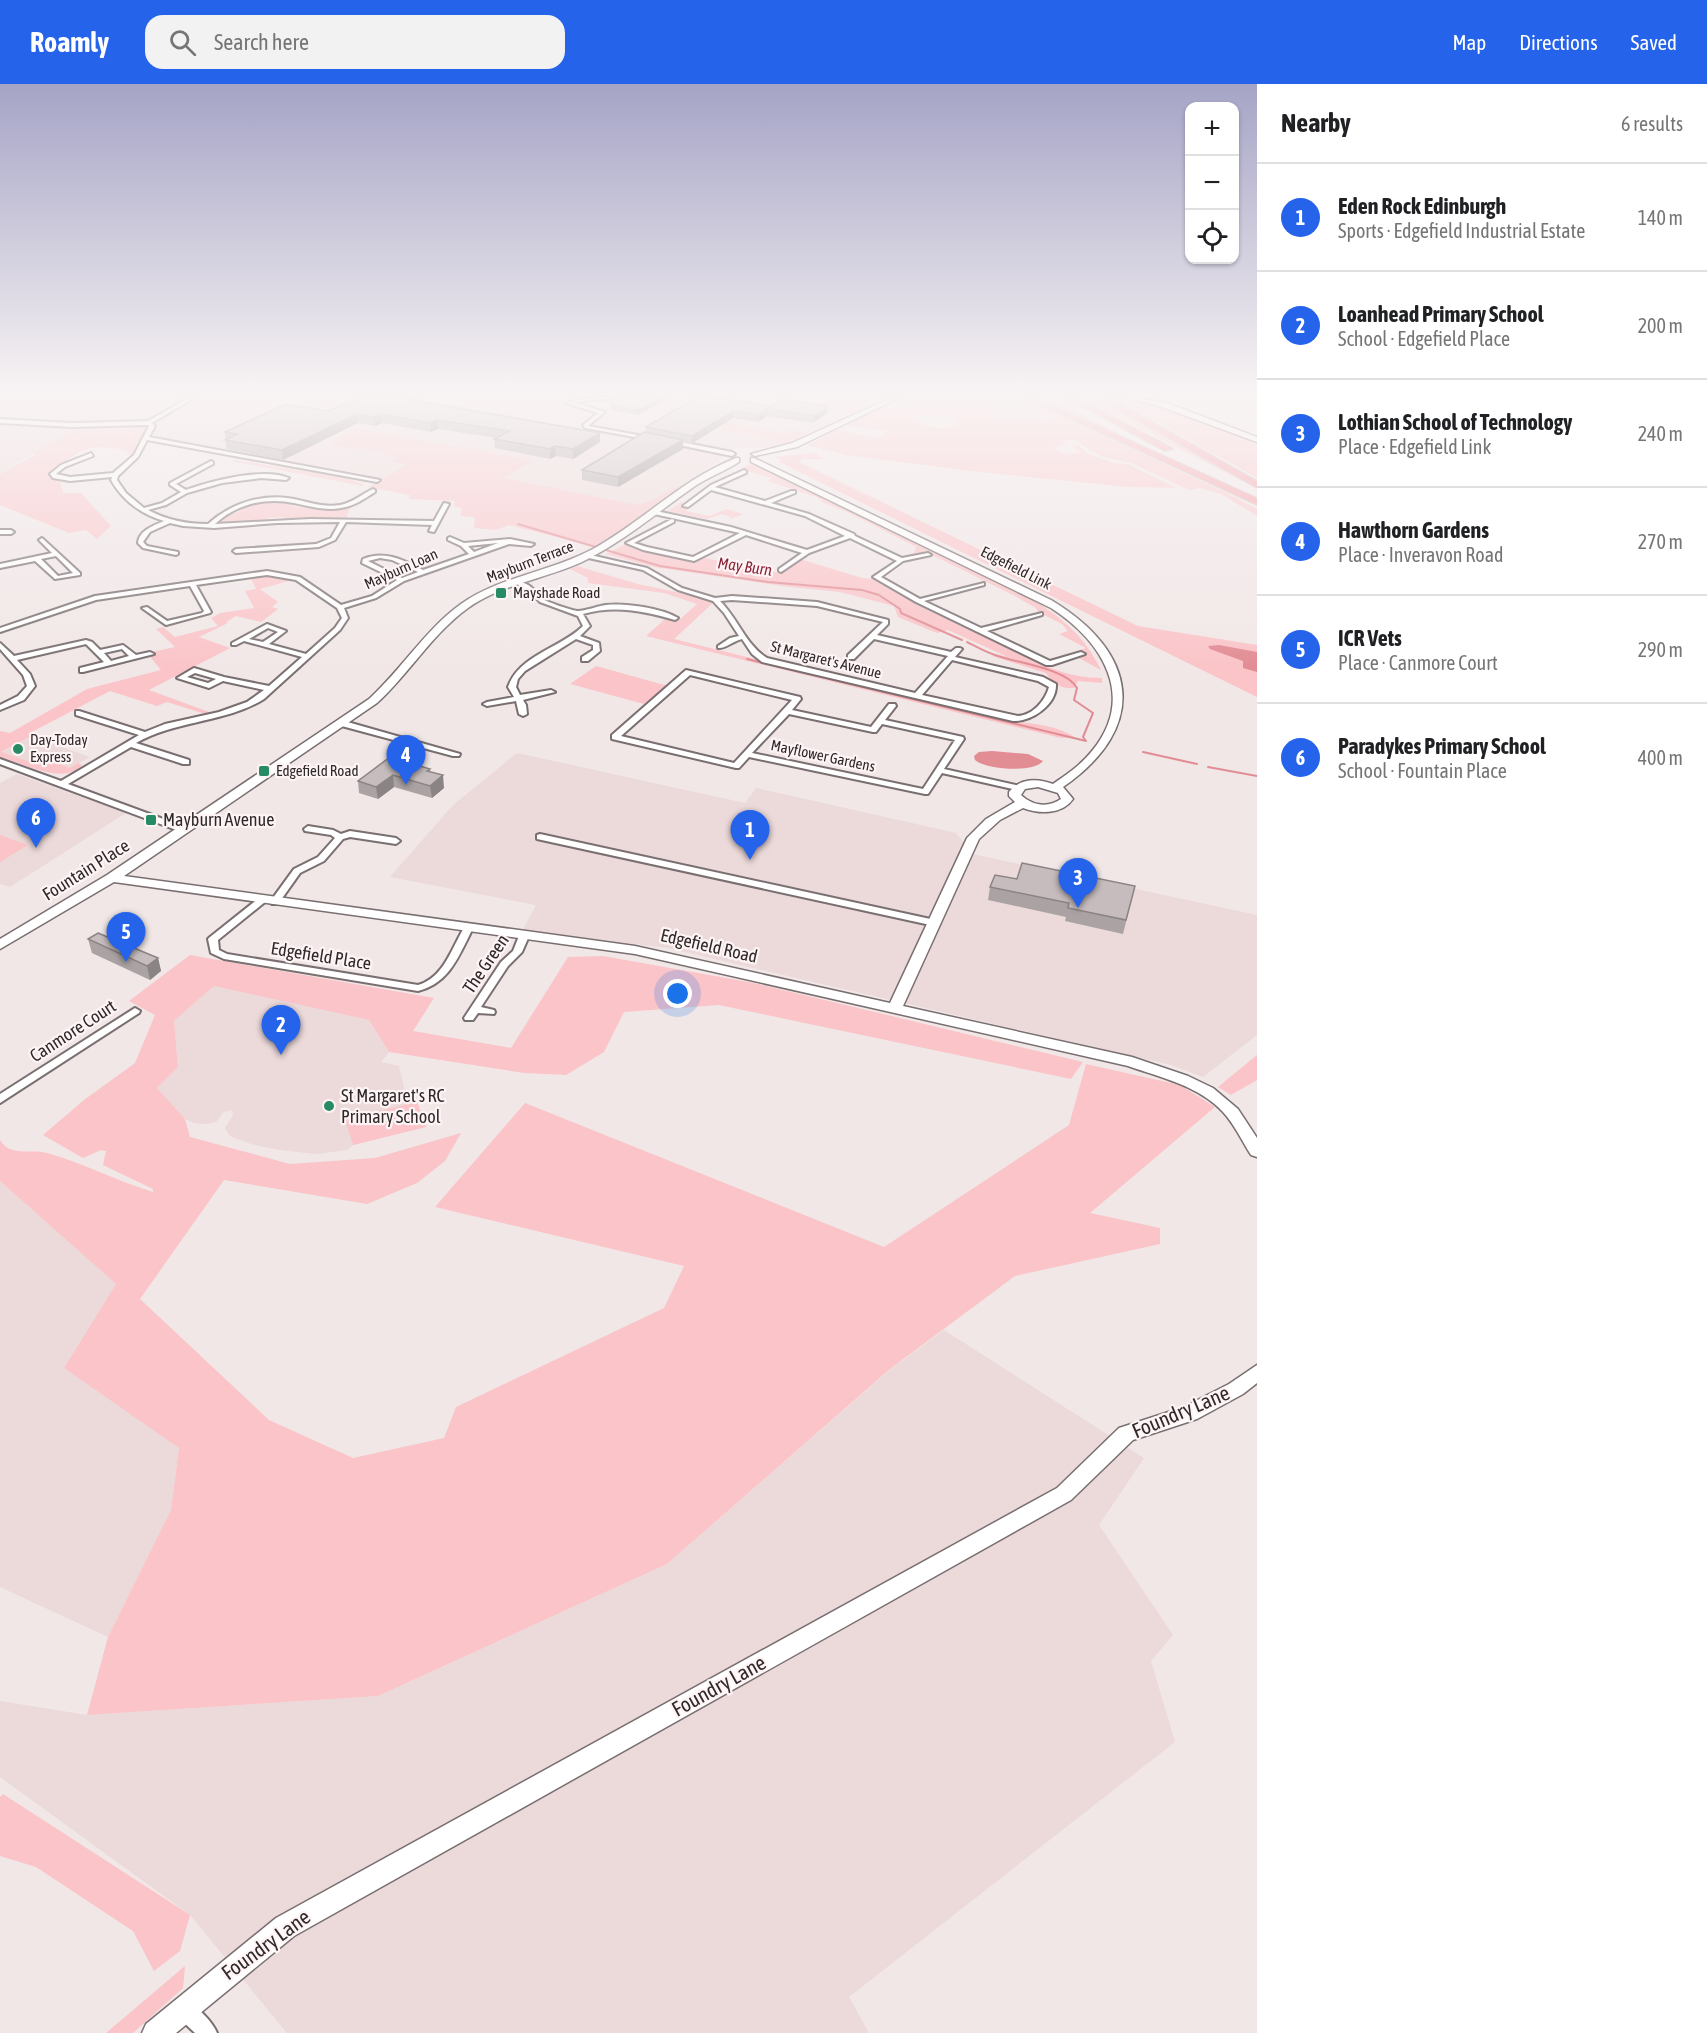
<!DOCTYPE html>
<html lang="en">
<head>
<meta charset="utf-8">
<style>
	:root { --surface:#fff; --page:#f2f2f2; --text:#202124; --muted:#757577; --line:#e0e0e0; --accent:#2563eb }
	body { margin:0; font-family:"Asap Condensed",sans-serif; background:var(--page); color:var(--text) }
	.controls { position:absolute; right:18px; top:18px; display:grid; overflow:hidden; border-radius:12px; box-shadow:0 2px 4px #0004 }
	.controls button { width:54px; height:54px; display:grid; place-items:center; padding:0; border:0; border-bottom:2px solid var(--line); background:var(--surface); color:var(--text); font:30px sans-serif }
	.you { position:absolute; left:678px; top:910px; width:21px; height:21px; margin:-15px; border:4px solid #fff; border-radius:50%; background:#1a73e8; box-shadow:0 0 0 9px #1a73e833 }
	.badge { display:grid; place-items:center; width:39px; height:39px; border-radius:50%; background:var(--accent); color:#fff; font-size:20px; font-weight:700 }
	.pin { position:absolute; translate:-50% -50px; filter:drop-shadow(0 2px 3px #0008) }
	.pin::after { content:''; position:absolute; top:32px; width:21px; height:18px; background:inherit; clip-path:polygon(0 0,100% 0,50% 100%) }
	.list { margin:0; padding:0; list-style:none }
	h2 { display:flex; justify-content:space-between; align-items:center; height:78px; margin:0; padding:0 24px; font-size:26px }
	h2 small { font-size:20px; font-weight:400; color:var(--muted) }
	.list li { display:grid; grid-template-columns:39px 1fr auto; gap:18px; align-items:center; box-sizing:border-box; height:108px; padding:0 24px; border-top:2px solid var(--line) }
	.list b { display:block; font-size:22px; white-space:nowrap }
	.list p { margin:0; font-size:20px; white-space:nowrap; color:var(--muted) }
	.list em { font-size:20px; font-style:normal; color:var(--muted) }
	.icon { flex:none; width:33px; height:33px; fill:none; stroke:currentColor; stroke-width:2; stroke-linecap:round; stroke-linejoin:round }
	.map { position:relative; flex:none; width:1257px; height:1949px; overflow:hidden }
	header { display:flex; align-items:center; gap:36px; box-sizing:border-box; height:84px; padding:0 30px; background:var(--accent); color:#fff }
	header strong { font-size:28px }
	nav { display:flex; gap:33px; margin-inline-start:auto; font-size:21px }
	.search { width:420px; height:54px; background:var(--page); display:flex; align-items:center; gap:15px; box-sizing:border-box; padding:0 21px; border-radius:18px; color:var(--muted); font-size:22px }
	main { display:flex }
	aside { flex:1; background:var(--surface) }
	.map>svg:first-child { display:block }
</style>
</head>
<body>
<header>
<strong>Roamly</strong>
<div class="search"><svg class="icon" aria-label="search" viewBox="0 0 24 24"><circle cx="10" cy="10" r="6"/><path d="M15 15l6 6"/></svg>Search here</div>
<nav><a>Map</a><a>Directions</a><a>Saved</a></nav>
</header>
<main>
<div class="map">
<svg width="1257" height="1949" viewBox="0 0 1257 1949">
	<rect width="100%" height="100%" fill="#f1e7e7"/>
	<g fill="#ecd9da">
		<path d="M0 312H804L802 321 852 330 802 354 770 364H736L651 425 385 395 155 352 70 349 0 389Z"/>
		<path d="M989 319 1021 320 1042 327 1047 336H996Z"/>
		<path d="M31 652 90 673 70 684 50 676 39 681 0 669Z"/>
		<path d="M517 669 745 719 756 704 956 749 973 770 1257 831V951L1203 993 1171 981 667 864 523 846 536 821 390 793 453 721Z"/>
		<path d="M17 690 126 729 10 803 0 800V699Z"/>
		<path d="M214 902 369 936 389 968 381 978 399 982 406 1012 417 1018 426 1043 353 1061 347 1066 317 1070 279 1066 251 1060 230 1052 225 1044 233 1031 232 1026 224 1028 216 1038 206 1040 194 1039 185 1035 157 1004 178 983 174 937Z"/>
		<path d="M0 1097 116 1200 64 1284 179 1363 171 1426 108 1553 0 1503Z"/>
		<path d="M944 1246 1144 1374 1099 1441 1173 1551 1151 1577 1175 1658 849 1913 869 1949H287L190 1831 0 1693V1617L87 1631 378 1612 667 1480 891 1285Z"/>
	</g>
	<g fill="#fac4c8" fill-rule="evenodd">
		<path d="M804 312 874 318 852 330 802 321Z"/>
		<path d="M916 312H1019L1229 410 1257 425V432L1221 410 1200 404 1189 406 1131 379 1103 373 1074 356 1062 357 1066 361 1053 363 1062 370 1081 369 1072 362 1078 361 1087 369 1113 379 1128 380 1177 404 1128 403 970 387 847 371 808 361 837 346 877 354 889 347 845 341 881 323 907 325V319L904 316ZM1014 314 1042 327 1051 337 996 336 989 317ZM919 329 939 334 943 330 951 332 958 339C940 350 924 340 908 333Z"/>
		<path d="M1030 312H1048L1144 363 1140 362Z"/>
		<path d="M1077 312H1094L1113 319 1245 396 1242 397Z"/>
		<path d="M659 317 655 321 664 325 776 348 801 346 807 350 788 359H782L769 354 722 346V343L641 325Z"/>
		<path d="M1139 317C1179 327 1222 340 1257 361V394L1124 320Z"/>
		<path d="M357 344 533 377 503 394 637 421C656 418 671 402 690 399L596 463 509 441 496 446 474 444 475 433 460 432 462 424 454 422 455 417 408 415 410 411 368 403 408 380 393 378 395 374 382 368 335 362 328 358Z"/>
		<path d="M88 345H145L144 352 131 373 126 366C88 359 80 364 51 390L54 395 60 397 63 409H81L111 442 97 455 86 446 69 449 0 421V390L35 371 33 368 70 349Z"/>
		<path d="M815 369 823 375H803L799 378 1138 542 1257 561V613L779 378 781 376 774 373Z"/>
		<path d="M235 376 342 393 363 400V402L231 377Z"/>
		<path d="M752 380 1031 515C1062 533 1085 553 1101 586L1077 573 1086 571 1080 566 1086 564 1059 550 1068 547 1062 540 1038 528 1036 524 1013 511 928 469 901 473 914 469 916 463 847 428 821 418 822 417 816 413 768 397 772 394 746 387 742 384Z"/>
		<path d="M268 417 295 419 291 422C310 425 330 424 350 423L346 435H285L284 433 267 434V437L218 439 226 429 233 430 241 426 237 424Z"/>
		<path d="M681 418 686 419 682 423 689 424 686 427 709 432 727 425 743 430 731 435H729L731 433 722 430 707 435 668 427Z"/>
		<path d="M626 460 664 472 689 477 705 474 779 489 800 475 862 494 873 495C922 521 972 551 1025 569 1035 573 1043 581 1053 585 1070 591 1085 594 1102 594V599L1078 597 1074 604C1061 605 1053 600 1046 589L992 572 995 570 1008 573 948 546 937 549 898 533 894 522 840 508 790 503 654 483 606 470Z"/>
		<path d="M577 482 638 500 700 513 714 518 674 555 1003 636C1026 639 1056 640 1076 654H1061L646 552 665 535 679 536 697 520 664 509 588 499V494L570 485Z"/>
		<path d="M268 490 292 496 260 505 278 518 272 523 278 525 261 538 236 532 226 538 228 539 199 553 230 564 149 606 212 629 205 630 167 618 157 622 110 607 28 650 31 652 1 668 39 681 49 676 70 684 78 679 82 681C64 702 22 679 0 673V647L10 649 87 605 161 586 147 569 175 563 156 545 163 543 175 553 218 542 211 534 220 529 254 524 245 507 256 505 250 492Z"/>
		<path d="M596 582 668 602 644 620 570 600Z"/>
		<path d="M0 751 28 761 0 778Z"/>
		<path d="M190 871 434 914 413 947 511 964 568 873 603 872 754 899 1083 978 1071 995 719 921 624 928 604 968 566 991 524 989 389 968 369 936 214 902 174 937 178 983 157 1004 185 1035 190 1053 290 1080 375 1074 461 1049 445 1077 417 1099 367 1120 224 1096 140 1215 269 1336 353 1374 444 1354 456 1323 664 1224 684 1182 435 1123 525 1019 884 1163 1069 1041 1086 980 1180 1001 1215 1023 1090 1129 1160 1144V1160L1015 1192 890 1285 667 1480 378 1612 87 1631 108 1553 171 1426 179 1364 64 1284 116 1200 0 1097V1056C11 1074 31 1064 47 1069 83 1079 117 1097 153 1108V1105L103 1081 106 1067 101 1066 83 1074 43 1051 84 1016 135 979 155 931 129 917Z"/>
		<path d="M1257 971V996L1231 1011 1218 1003Z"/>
		<path d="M417 1018 426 1043 353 1061 345 1035Z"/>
		<path d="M3 1710 190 1831 180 1867 154 1887 133 1847 36 1783 0 1772V1713Z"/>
		<path d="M185 1882 183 1904 133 1949H106Z"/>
	</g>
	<g fill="#e28c94">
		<path d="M1219 561 1257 568V588L1243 584V577L1210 565 1208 562Z"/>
		<path d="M992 667 1028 670 1043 677C1034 689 986 686 975 676L974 672 979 668Z"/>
	</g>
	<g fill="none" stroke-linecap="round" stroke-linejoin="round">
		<g stroke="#e28c94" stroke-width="2">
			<path d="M518 440 660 482 768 498 862 506 879 511 900 525 901 529 962 556"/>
			<path d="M747 575 1086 657 1083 653 1093 629 1074 616 1077 604C1067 585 1018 579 998 572 987 569 977 563 967 558"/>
			<path d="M1143 668 1197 680"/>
			<path d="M1208 683 1257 692"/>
		</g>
		<defs>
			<g id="street">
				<path d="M192 312H197L152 339 155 342 149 353 380 396 377 398 147 356 138 373 118 392 117 396 126 409 144 424 162 419 181 408 170 401V399L211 377 213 378V380L176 400 186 406C211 397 264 383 289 394L286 396 261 394 222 399 187 409 166 421 148 426C167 436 186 440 208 440 231 419 263 409 294 415 308 418 324 424 340 421 352 419 362 410 373 405L375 406V408C364 415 354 422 341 424 325 427 309 422 294 419 266 413 236 420 215 440L310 435 434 437 444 419 449 420 434 448 429 447 432 441 346 438 335 456 319 463 236 469 233 467 236 465 316 460 331 454 340 438 277 439 214 444 183 442 170 439 150 448 143 458 147 462 178 468V470L176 471 143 464 138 459C139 447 152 442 164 437 141 430 123 417 111 396L112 393 70 397 53 394 50 390 61 381 91 369 93 372 65 383 56 390 70 393 113 389 134 371 149 342 148 341 72 343 0 339V335L72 339 148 337Z"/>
				<path d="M627 312 625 314 587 316 575 319 605 328 588 342 649 353 651 356 585 344 583 341 598 329 566 319 587 314Z"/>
				<path d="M671 356 732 368 735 370 732 372 669 359Z"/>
				<path d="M744 386 746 387V389L715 403 765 417 791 407H795V409L771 419 809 430 854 450 855 452 902 474 928 469 931 471 903 477 881 493 920 515 984 499V501L924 517 981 544 1042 529V531L987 547 1050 577 1081 568 1085 570 1052 581H1046L916 518 873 493 897 477 850 454 809 469 781 488 779 487V485L802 469 746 451 694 477 643 466 626 459 672 435 674 436V438L634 459 647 463 693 473 740 449 654 430V428L656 427 731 443 807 466 845 452 805 432 711 406 688 423 683 422 711 401Z"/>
				<path d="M0 446H11L14 448 11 450H0Z"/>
				<path d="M450 453 464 459 510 455 534 460 531 462 509 460 404 497 376 514 344 524 348 534 340 546 264 615C225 639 176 636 136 659L189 676V680H183L131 663 68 700 185 743V747H179L0 680V675L61 697 139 651 76 631V627H79L145 648 165 640 219 628 247 618 264 606 223 597 209 604 177 594 194 584 224 593 269 602 302 573 244 557 236 561H232V559L267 540 286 547 269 560 306 570 335 544 342 534 337 524 296 496 267 491 196 501 211 528 210 529 166 541 142 524 147 523 167 537 202 529 204 527 190 502 96 516 0 548V544L95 512 267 487 300 493 341 521 372 512 397 496 362 479 363 475C385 466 403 476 423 486L469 470 461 462 448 456V454ZM498 459 474 468 468 462ZM380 474 392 476 418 488 402 494 368 477ZM268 544 278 548 263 558 249 555ZM195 589 216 595 208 599 187 593Z"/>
				<path d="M42 454 80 489V491L55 495 35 477 0 484V480L52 469 39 456ZM56 472 73 489 58 492 41 475Z"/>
				<path d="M586 470 647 484 682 504 715 514 732 512 817 518 888 536V540L877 551 951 568 956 564H960L962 565 955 573 1043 593 1056 600C1057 621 1031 638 1013 637L762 578 752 570 742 555C733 557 725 565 718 564V562L730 554 739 552 724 529 713 517 678 506 643 486 584 473 583 472ZM732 516 817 522 883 538 848 571V575H854L874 555 948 572 915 609 767 574C746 561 738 535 720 517ZM952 576 1038 597 1049 603C1045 617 1033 631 1018 632L922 611Z"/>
				<path d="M517 498C530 498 534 507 543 515 547 518 573 527 578 527 585 527 598 522 606 521 626 519 661 524 678 534L675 536C643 527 615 521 583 530L590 542 580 552 599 559 600 567 588 577H582V573L593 566V561L576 555 525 587 518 595 516 603 520 611 551 606 555 608 523 616 526 621 527 630 523 632 519 630 516 617 487 622 483 620 487 618 514 613 508 603C519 571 561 564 583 542L578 532 540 518 528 506 517 500Z"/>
				<path d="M86 556 92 558 100 566 123 561 136 571 150 568 154 570 83 588H80V584L104 578 86 560 17 576 30 590 35 602 24 616 0 626V621L18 612 27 602 23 591 0 565V559L14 572ZM122 565 129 572 111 577 104 569Z"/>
				<path d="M686 586 800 613 801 615 792 626 871 643 889 620H895L896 622 885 636 963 653 964 655 944 685 1020 702 1021 704 1017 706 942 689 928 710H925L749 673 739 684H736L612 655V651ZM690 591 792 616 734 679 621 652ZM789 630 873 648H876L882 640 955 656 923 705 752 669Z"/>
				<path d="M338 637H344L460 670 459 672H453L338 641Z"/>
				<path d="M308 742 333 746 341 750 350 747 396 754 400 757 396 760 350 753 343 755 324 777 300 789 278 820H272L270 818 294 785 318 773 335 754 331 751 305 747 304 745Z"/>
				<path d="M540 750 935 836 940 839 935 842 537 755V751Z"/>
				<path d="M262 813 265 814 267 816 265 818 218 856 219 866 227 870 418 901C444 894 452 863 465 842H471L473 844C459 871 450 899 418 907L224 875 211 869 208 855 210 853 259 814Z"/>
				<path d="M524 849 529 852 522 868 508 882 481 923 494 926 495 928 494 930 478 929 473 936H465L464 934 501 878 513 867 519 852Z"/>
				<path d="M135 924 140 927 139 929 0 1019V1010Z"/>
				<path d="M184 1916C196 1921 212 1937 217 1949H195L177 1932 175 1925 177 1918Z"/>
			</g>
			<g id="secondary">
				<path d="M895 312H903L797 363 755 372 751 370 792 359Z"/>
				<path d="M1127 312 1167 319 1257 353V358L1162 323 1128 314Z"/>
				<path d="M736 374H739V378C725 387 709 393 695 402 658 428 623 458 582 478 545 495 502 500 468 524 432 550 409 590 377 619L124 792 635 862 890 919 967 754 986 735 1015 718 1009 712V708C1020 694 1037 694 1053 700 1067 690 1081 681 1092 667 1137 612 1102 557 1051 524L751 378V374H754L1051 516C1138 568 1150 643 1063 703L1073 715C1062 731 1039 730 1023 724L1000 736 979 755 903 922 1132 973 1188 992 1213 1004 1238 1025 1257 1054V1073L1251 1071C1242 1057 1235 1041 1223 1028 1199 1002 1162 994 1128 982L635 870 114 798 0 865V855L107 791 369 615C402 585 425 546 461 520 499 493 549 488 591 466 641 439 682 395 736 374ZM1038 703 1058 709 1061 715C1048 724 1033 722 1021 711L1025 705Z"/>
				<path d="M1257 1281V1299L1243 1310 1197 1335 1133 1356 1071 1416 294 1852 176 1949H142L146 1940 276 1834 1057 1404 1119 1344 1184 1323 1229 1300Z"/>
			</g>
			<path id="primary" d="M1108 312H1146L1142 314H1112Z"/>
			<g id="highway">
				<path d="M1021 312H1032L1257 414V421Z"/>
				<path d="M1062 312H1074L1174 365 1165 367Z"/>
				<path d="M1120 312 1129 313 1121 319 1123 321 1257 397V404L1116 325 1111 318Z"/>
			</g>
		</defs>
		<use href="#street" stroke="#796f70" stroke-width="4"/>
		<use href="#secondary" stroke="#796f70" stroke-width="3"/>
		<use href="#primary" stroke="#c9c8c8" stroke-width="4"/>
		<use href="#highway" stroke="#c9c8c8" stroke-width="2"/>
		<use href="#street" fill="#fff" fill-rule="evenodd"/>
		<use href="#secondary" fill="#fff" fill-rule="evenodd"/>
		<use href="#primary" fill="#f8bfc5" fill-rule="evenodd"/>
		<use href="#highway" fill="#f4959f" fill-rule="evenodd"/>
	</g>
	<g fill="#aaa2a3">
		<path d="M699 312 827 329 813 339 767 332 758 338 733 334 691 360 683 358V365L618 403 582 396V386L646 349V343Z"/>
		<path d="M669 314 637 331 612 326V322Z"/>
		<path d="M419 317 600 349V358L573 375 556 372 550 375 495 364 494 355 496 354 438 345 431 348 382 339 375 342 358 339 283 376 226 365 225 348Z"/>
		<path d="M430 685V688L444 704 432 714 394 703 378 715 359 709 358 697Z"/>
		<path d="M1017 795 1135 802 1123 850 1065 837 1066 833 988 816 990 803Z"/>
		<path d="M88 855 158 874 161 887 150 896 92 869Z"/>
	</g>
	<g fill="#8b8484">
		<path d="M664 312H669V314L637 331V327Z"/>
		<path d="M828 322 827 329 813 339 814 332Z"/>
		<path d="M771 323 767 325V332L758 338V331Z"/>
		<path d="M734 327 733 334 691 360 692 352Z"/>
		<path d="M357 330 358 339 283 376 282 366Z"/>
		<path d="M381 330 382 339 375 342 374 333Z"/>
		<path d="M437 336 438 345 431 348 430 339Z"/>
		<path d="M600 349V358L573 375V365Z"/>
		<path d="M683 356V365L618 403V393Z"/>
		<path d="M555 362 556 372 550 375V365Z"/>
		<path d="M393 691 394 703 378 715 376 703Z"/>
		<path d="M443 691 444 704 432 714 430 702Z"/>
		<path d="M158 874 161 887 150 896 147 882Z"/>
	</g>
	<g fill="#c6bcbd" stroke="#8b8484" stroke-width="1.5">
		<path d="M364 312H411L418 313 413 316 600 349 573 365 555 362 550 365 494 355 510 347 437 336 430 339 381 330 374 333 357 330 282 366 225 356 237 350 225 348 286 320 328 327Z"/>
		<path d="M625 312H664L637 327 612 322V313Z"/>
		<path d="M699 312H707L772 322 782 315 828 322 814 332 767 325 771 323 758 331 734 327 692 352 646 343Z"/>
		<path d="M644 348 683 356 618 393 582 386Z"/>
		<path d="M390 673 430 685 427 687 443 691 430 702 393 691 376 703 358 697Z"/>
		<path d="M1022 779 1135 802 1126 836 1068 824 1069 819 990 803 995 791 1017 795Z"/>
		<path d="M98 849 158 874 147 882 88 855Z"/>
	</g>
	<linearGradient id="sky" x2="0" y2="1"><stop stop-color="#a5a4c6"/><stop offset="0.53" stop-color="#f9f4f4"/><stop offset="1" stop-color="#f9f4f4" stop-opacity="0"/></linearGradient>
	<rect width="1257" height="585" fill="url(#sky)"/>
	<g fill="#278b66" stroke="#fff4f5" stroke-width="2">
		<rect x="495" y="503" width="12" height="12" rx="3"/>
		<circle cx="18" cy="665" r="6"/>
		<rect x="258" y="681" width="12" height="12" rx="3"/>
		<rect x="145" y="730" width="12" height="12" rx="3"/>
		<circle cx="329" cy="1022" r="6"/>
	</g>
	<g text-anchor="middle" stroke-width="4.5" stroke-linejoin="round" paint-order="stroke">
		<g font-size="15" fill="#2e2a2a" stroke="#fff4f5">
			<text transform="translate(530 478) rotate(-21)" y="5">Mayburn Terrace</text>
			<text transform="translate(1016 484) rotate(27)" y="5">Edgefield Link</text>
			<text transform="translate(401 485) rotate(-24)" y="5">Mayburn Loan</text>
			<text transform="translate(826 576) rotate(14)" y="5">St Margaret's Avenue</text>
			<text transform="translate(823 672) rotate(12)" y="5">Mayflower Gardens</text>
		</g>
		<g font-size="15" fill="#2e2a2a" stroke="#fff4f5" text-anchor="start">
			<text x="513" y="514">Mayshade Road</text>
			<text x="30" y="661">Day-Today<tspan x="30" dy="17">Express</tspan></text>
			<text x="276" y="692">Edgefield Road</text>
		</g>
		<g font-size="16" font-style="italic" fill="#892438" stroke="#fff4f5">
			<text transform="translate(745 482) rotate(8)" y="6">May Burn</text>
		</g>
		<g font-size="18" fill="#2e2a2a" stroke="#fff4f5" text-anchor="start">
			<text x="163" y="742">Mayburn Avenue</text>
			<text x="341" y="1018">St Margaret's RC<tspan x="341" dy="21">Primary School</tspan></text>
		</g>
		<g font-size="18" fill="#2e2a2a" stroke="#fff4f5">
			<text transform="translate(86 786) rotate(-32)" y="6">Fountain Place</text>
			<text transform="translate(709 862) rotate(13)" y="6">Edgefield Road</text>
			<text transform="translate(321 872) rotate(9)" y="6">Edgefield Place</text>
			<text transform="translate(486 880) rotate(-56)" y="6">The Green</text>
			<text transform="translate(73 947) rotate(-33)" y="6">Canmore Court</text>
		</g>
		<g font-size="21" fill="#2e2a2a" stroke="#fff4f5">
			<text transform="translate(1181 1328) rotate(-23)" y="7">Foundry Lane</text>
			<text transform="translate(719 1602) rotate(-29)" y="7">Foundry Lane</text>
			<text transform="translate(266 1861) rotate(-36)" y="7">Foundry Lane</text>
		</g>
	</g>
</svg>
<div class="controls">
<button>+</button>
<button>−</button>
<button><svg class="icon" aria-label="locate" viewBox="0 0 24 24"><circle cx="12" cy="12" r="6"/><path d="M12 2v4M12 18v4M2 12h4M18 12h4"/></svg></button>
</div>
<div class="you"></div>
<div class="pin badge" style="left:750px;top:776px">1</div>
<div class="pin badge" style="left:281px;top:971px">2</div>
<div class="pin badge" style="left:1078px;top:824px">3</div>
<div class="pin badge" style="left:406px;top:701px">4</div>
<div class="pin badge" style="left:126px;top:878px">5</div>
<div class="pin badge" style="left:36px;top:764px">6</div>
</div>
<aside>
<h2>Nearby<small>6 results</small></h2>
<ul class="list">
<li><span class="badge">1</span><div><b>Eden Rock Edinburgh</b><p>Sports · Edgefield Industrial Estate</p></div><em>140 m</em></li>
<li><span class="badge">2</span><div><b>Loanhead Primary School</b><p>School · Edgefield Place</p></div><em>200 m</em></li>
<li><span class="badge">3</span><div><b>Lothian School of Technology</b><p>Place · Edgefield Link</p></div><em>240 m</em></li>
<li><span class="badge">4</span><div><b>Hawthorn Gardens</b><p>Place · Inveravon Road</p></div><em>270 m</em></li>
<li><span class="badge">5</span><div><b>ICR Vets</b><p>Place · Canmore Court</p></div><em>290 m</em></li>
<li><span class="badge">6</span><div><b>Paradykes Primary School</b><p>School · Fountain Place</p></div><em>400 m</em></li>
</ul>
</aside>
</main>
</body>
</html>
